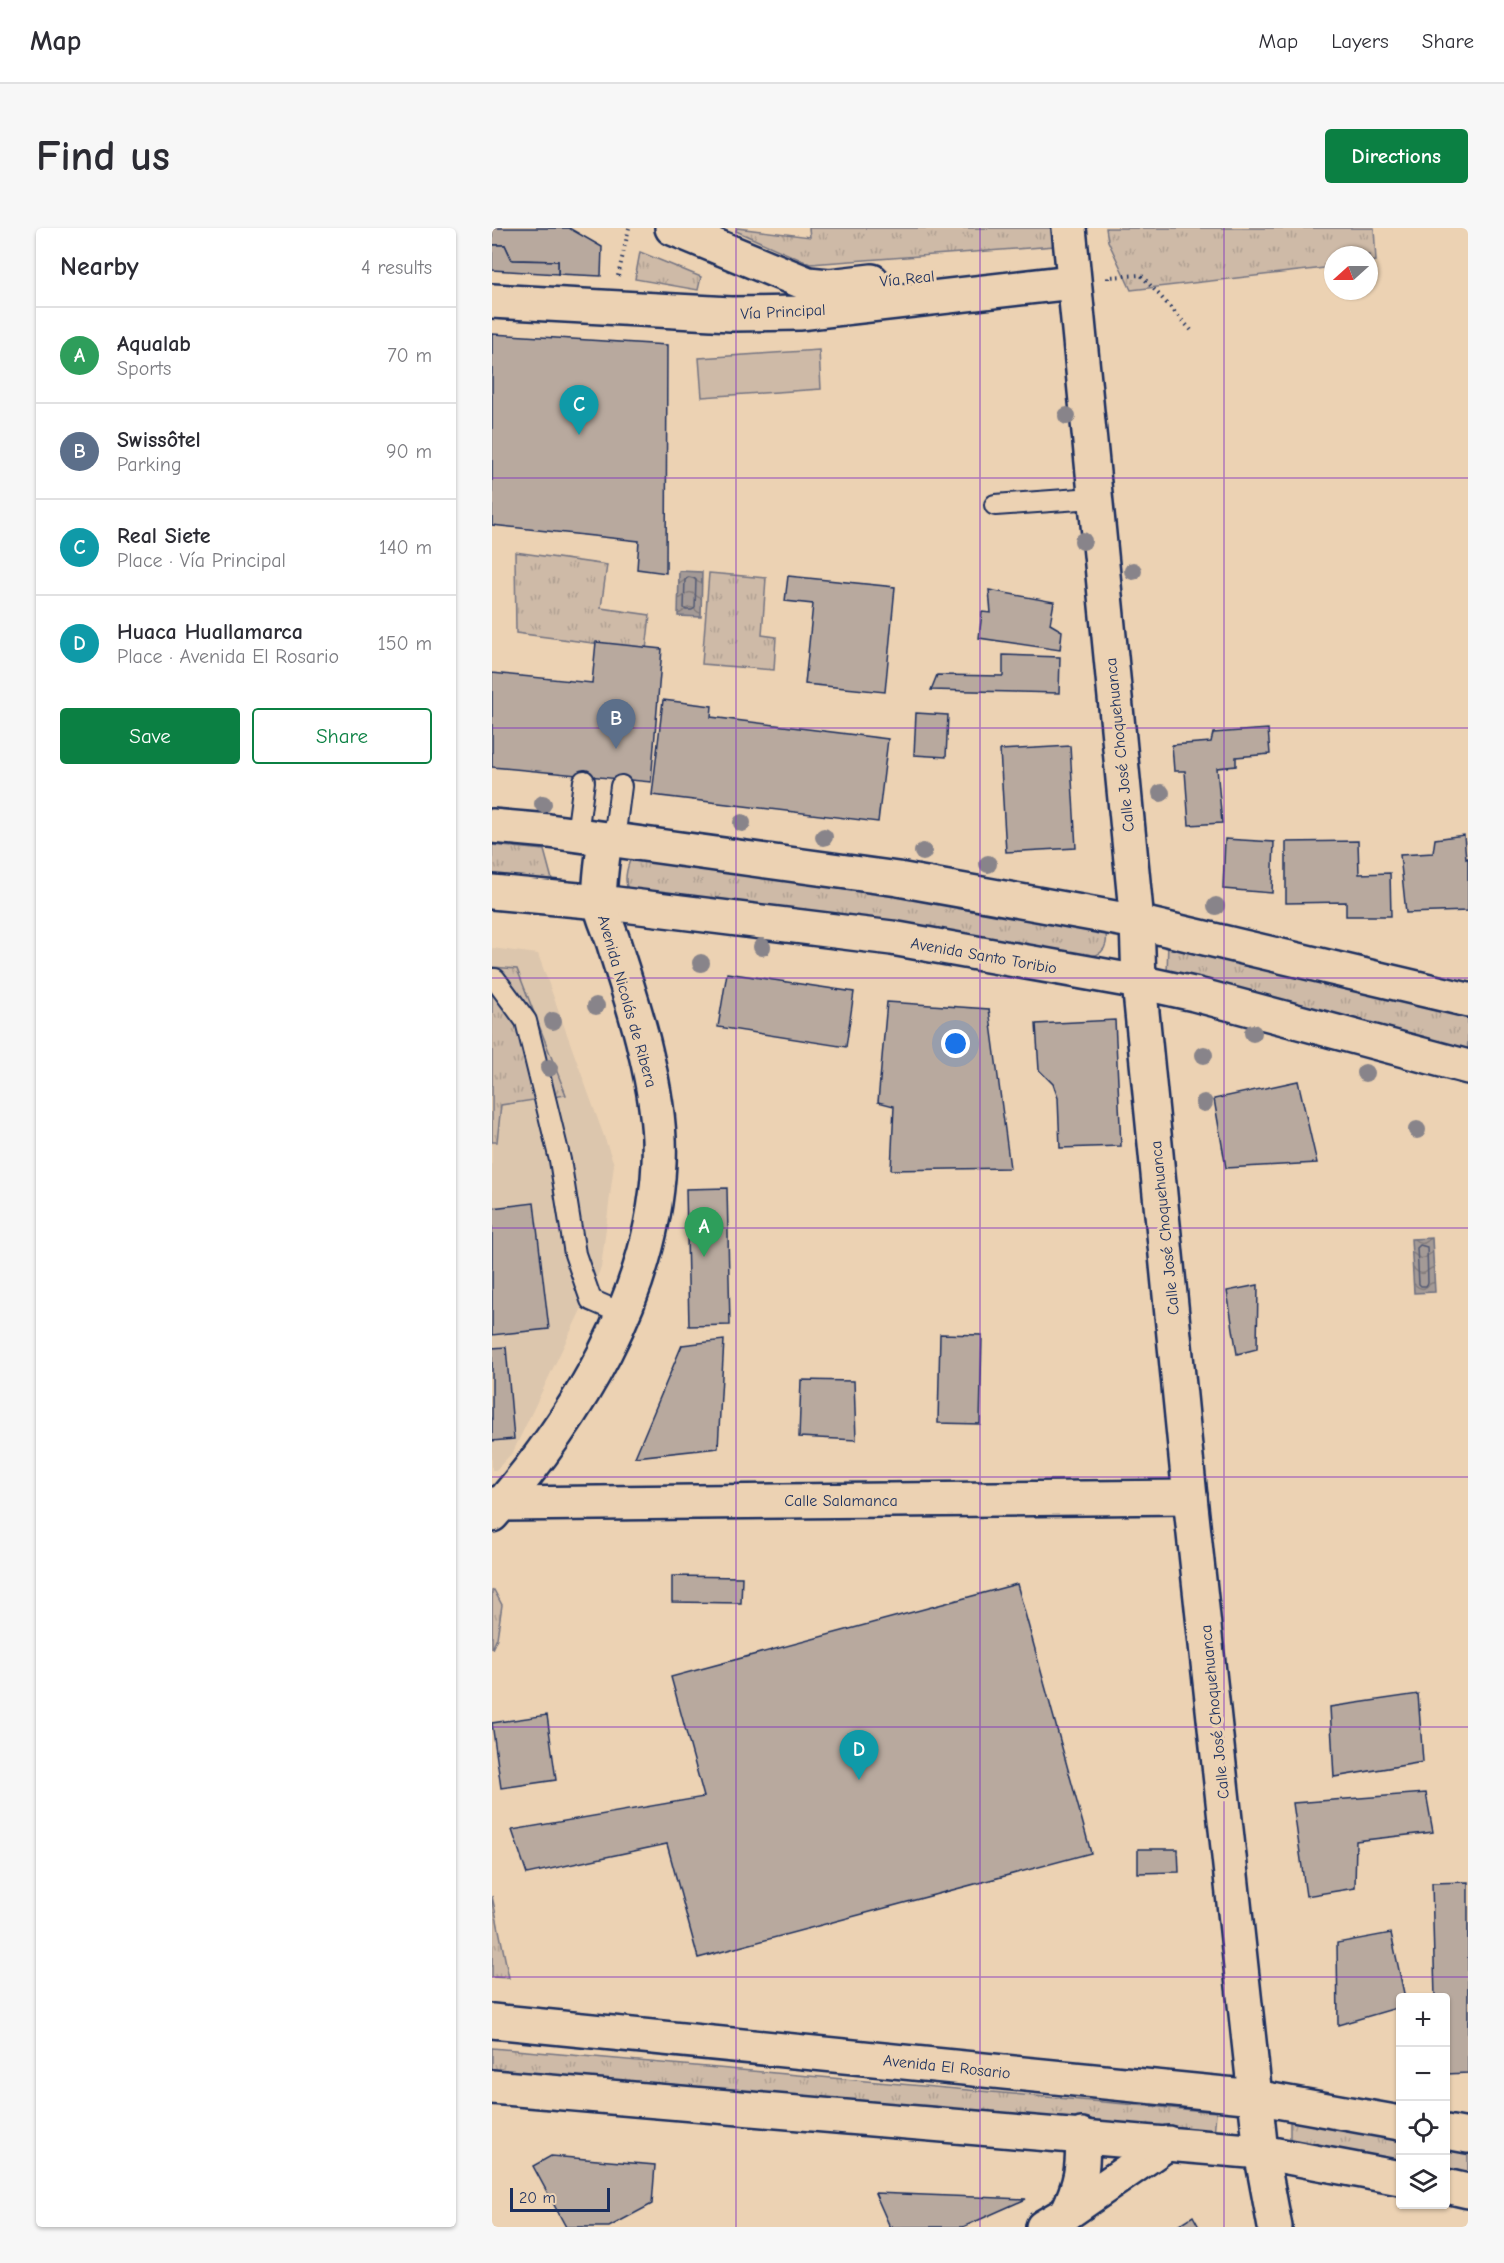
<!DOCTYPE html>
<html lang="en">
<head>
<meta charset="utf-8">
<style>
	:root { --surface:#fff; --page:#f7f7f7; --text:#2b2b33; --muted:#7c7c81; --line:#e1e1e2; --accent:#0b8043 }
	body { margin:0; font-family:"Comic Neue",sans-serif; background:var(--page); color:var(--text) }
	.controls { position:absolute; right:18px; bottom:18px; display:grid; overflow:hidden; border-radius:6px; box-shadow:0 2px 4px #0004 }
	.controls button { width:54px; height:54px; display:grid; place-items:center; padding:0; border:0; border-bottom:2px solid var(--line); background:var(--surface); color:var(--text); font:30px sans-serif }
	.compass { position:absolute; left:832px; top:18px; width:54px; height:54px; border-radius:50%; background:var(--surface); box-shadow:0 2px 4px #0004; rotate:249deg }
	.scale { position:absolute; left:18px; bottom:15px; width:100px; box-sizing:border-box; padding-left:6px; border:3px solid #1b2f5e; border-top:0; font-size:16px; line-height:21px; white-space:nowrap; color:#1b2f5e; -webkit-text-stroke:4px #ecd2b3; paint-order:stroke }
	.you { position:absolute; left:464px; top:816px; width:21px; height:21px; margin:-15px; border:4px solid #fff; border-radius:50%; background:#1a73e8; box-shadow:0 0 0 9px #1a73e833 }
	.badge { display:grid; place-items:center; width:39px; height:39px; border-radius:50%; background:var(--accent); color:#fff; font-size:20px; font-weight:700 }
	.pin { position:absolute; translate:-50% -50px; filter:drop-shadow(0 2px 3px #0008) }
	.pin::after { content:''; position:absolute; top:32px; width:21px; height:18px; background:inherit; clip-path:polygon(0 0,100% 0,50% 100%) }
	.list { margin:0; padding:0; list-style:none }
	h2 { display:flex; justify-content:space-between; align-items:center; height:78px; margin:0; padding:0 24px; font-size:26px }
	h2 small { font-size:20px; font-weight:400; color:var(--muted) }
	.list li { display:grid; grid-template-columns:39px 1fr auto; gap:18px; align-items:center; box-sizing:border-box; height:96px; padding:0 24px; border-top:2px solid var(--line) }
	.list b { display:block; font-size:22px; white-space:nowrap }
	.list p { margin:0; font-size:20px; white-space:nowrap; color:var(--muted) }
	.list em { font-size:20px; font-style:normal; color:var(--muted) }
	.actions { display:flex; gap:12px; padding:18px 24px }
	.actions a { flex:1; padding:14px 0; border:2px solid var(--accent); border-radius:6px; text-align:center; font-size:21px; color:var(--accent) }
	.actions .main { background:var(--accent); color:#fff }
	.icon { flex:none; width:33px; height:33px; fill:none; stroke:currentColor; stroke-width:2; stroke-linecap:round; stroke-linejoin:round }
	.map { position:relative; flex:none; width:976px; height:1999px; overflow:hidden; border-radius:6px }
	header { display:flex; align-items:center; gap:36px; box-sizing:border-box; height:84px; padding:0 30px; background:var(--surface); border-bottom:2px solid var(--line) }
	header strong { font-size:28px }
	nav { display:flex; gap:33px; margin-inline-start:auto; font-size:21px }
	.intro { display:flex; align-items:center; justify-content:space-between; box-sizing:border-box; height:144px; padding:0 36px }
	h1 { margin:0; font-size:42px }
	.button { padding:15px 27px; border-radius:6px; background:var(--accent); color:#fff; font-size:21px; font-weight:700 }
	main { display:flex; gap:36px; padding:0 36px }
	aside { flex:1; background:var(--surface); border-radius:6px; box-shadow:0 2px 4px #0004 }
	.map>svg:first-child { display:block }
</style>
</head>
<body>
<header>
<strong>Map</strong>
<nav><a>Map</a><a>Layers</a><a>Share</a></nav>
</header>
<div class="intro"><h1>Find us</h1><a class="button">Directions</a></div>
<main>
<aside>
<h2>Nearby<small>4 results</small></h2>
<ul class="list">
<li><span class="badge" style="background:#2e9e5b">A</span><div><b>Aqualab</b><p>Sports</p></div><em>70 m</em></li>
<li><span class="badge" style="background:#5c6f8a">B</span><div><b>Swissôtel</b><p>Parking</p></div><em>90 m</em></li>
<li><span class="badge" style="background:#0f9aa8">C</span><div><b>Real Siete</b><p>Place · Vía Principal</p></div><em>140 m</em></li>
<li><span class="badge" style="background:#0f9aa8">D</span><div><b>Huaca Huallamarca</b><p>Place · Avenida El Rosario</p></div><em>150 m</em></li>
</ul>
<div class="actions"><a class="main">Save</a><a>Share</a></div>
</aside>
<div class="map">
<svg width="976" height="1999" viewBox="0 0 976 1999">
	<defs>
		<pattern id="grass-tufts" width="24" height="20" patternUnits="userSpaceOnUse" patternTransform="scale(1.5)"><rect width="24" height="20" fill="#cebaa7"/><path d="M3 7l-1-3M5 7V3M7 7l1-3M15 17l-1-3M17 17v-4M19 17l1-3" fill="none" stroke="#b0a092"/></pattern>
		<pattern id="water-waves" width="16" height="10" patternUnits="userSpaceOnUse" patternTransform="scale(1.5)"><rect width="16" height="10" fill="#a49a96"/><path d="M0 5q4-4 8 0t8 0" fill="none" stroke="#857e7e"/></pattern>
	</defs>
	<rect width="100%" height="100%" fill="#ecd2b3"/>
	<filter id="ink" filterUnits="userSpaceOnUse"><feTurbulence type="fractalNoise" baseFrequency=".0167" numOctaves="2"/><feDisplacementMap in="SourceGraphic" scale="12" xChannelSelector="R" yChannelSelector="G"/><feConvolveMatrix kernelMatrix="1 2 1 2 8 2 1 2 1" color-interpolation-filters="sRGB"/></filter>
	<g filter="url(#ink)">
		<path fill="#dcc6ad" d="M0 720 46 726 122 936 109 1040 21 1224 4 1242H0Z"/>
		<g fill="url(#grass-tufts)" stroke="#747482" stroke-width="1.5">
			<path d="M245 0 318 9 317 0H563V18L318 36 244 3Z"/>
			<path d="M614 0H882L884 33 877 34V27H841V39L639 62 616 13Z"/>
			<path d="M148 24 209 49 206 62 143 51Z"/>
			<path d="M23 324 115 337 109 380 158 387 154 422 24 405Z"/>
			<path d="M217 345 274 350 270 407 284 409 282 442 210 436Z"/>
			<path d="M0 617 52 622 62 659 0 652Z"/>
			<path d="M144 631 610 695C617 708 617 726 599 728L142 671C131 659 133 646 138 632Z"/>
			<path d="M676 714 976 788V823L675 747Z"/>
			<path d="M0 739 25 741 74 867 9 877 5 914H0Z"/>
			<path d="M2 1362 10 1377 5 1410 0 1421V1363Z"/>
			<path d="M0 1668 17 1750 0 1749Z"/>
			<path d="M0 1820 724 1884 722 1909 0 1846Z"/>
			<path d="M798 1887 908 1907V1941L798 1921Z"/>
			<path d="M954 1915 976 1919V1952L954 1948Z"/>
		</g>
		<path fill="#cebaa7" stroke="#747482" stroke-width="1.5" d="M327 122 329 161 210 169 207 130Z"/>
		<g fill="url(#water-waves)" stroke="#6d6f80" stroke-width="1.5">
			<path d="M187 343 210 344 209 389 186 388Z"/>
			<path d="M940 1010 943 1064 922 1065 919 1011Z"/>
		</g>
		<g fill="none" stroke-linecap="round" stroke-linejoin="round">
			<g stroke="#525a74" stroke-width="1.5">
				<path d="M196 349 202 350 204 352 203 380 200 382H194L192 380 193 352Z"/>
				<path d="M928 1017 935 1019 936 1055 934 1058H929L927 1056 925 1020Z"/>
			</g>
		</g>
		<g fill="#b8a99e" stroke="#1b2f5e" stroke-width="1.5">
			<path d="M0 0H77L110 19 109 48 66 46V33L20 32 13 17H0Z"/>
			<path d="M0 17H13L20 32 66 33V46L0 42Z"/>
			<path d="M0 106 175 117 174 345 145 341 147 313 0 297Z"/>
			<path d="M296 348 403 359 393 464 313 456 321 376 293 373Z"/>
			<path d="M497 362 562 374 558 396 570 403 568 422 487 410 490 384 499 385Z"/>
			<path d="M104 414 170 421 159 554 0 539V445L100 455Z"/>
			<path d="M511 427 568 429 567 465 439 462 445 447 511 448Z"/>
			<path d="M171 472 220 478 219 489 396 511 386 594 160 567Z"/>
			<path d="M424 485 456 487 454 529 422 527Z"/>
			<path d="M776 501 778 526 744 529V538L725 540 730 595 697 597 693 543H682L680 517 719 514 721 505Z"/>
			<path d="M578 518 584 620 514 624 508 522Z"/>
			<path d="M972 607 974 631 976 630V683L914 685 908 627 941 625 943 611Z"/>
			<path d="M733 611 782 614 780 665 731 661Z"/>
			<path d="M866 613 867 646 898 645 899 688H854V674L794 675V614Z"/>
			<path d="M235 745 362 764 354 819 226 799Z"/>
			<path d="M395 774 497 781 518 940 399 942 402 878 386 874Z"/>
			<path d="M623 792 629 918 568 920 566 870 561 856 547 842 544 796Z"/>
			<path d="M806 853 825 935 734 940 722 871Z"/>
			<path d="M235 960 238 1097 197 1098 194 961Z"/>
			<path d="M42 975 57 1101 0 1107V980Z"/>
			<path d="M766 1057 765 1121 745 1126 735 1063Z"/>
			<path d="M448 1106 490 1107 488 1196 446 1195Z"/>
			<path d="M232 1112 226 1220 143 1229 190 1117Z"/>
			<path d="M14 1119 22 1211 0 1213V1120Z"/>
			<path d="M309 1152 362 1153 364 1212 307 1209Z"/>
			<path d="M180 1348 250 1349 249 1375 180 1374Z"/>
			<path d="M525 1356 599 1625 206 1730 175 1616 35 1646 20 1602 212 1569 179 1449Z"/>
			<path d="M926 1466 931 1534 842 1549 838 1479Z"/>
			<path d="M55 1487 64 1552 9 1560 0 1495Z"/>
			<path d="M934 1565 941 1604 864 1613 863 1660 814 1668 801 1575Z"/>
			<path d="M646 1621H686L687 1644 646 1645Z"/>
			<path d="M976 1654V1845L954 1846V1770H943L940 1655Z"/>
			<path d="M899 1705 913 1770H908V1779L846 1797 845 1715Z"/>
			<path d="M59 1928 163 1937 160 1976 117 1999H74L41 1938Z"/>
			<path d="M383 1965 534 1971 471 1999H398Z"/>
			<path d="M701 1988 707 1999H684Z"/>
		</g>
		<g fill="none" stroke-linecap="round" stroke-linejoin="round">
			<defs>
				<g id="lane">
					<path d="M503 277 602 270"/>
					<path d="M85 607 92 553"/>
					<path d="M122 612 129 558"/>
					<path d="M0 751H3L34 793 68 932 83 1026 99 1072 131 1086"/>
				</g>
				<g id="street">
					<path d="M180 0 316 56 337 58 380 53"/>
					<path d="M577 0 645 694 647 754 698 1269 769 1924 783 1999"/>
					<path d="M0 73 239 86 307 85 581 54"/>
					<path d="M0 1276 698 1269"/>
					<path d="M575 1985C589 1956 592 1939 590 1907"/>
					<path d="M551 1999 575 1985 676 1915"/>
				</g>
				<g id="secondary">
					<path d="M0 598 57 603 406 651 645 694 976 772"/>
					<path d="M0 664 108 674 400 710 647 754 702 766 976 839"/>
					<path d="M0 1287C85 1190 161 1067 167 935 169 897 162 859 153 822 145 786 132 749 121 713 117 701 110 687 108 674 106 658 111 628 113 611"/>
					<path d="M0 1793 763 1869 908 1895"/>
					<path d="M0 1859 769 1924 908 1950"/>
					<path d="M954 1904 976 1908"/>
					<path d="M954 1958 976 1963"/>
				</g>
			</defs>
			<use href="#lane" stroke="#1b2f5e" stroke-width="24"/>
			<use href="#street" stroke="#1b2f5e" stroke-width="38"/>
			<use href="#secondary" stroke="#1b2f5e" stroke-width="38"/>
			<g stroke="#1b2f5e" stroke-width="4" stroke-dasharray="1.5 4.5" stroke-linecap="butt">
				<path d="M126 48 137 0"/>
				<path d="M616 51V49L649 47 699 102"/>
			</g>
			<use href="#lane" stroke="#ecd2b3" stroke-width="20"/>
			<use href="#street" stroke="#ecd2b3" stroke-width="33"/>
			<use href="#secondary" stroke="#ecd2b3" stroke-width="33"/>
		</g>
		<g fill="#88848a">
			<circle cx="575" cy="188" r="9"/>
			<circle cx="591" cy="313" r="9"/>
			<circle cx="641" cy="343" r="9"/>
			<circle cx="669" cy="565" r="9"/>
			<circle cx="51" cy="576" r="9"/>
			<circle cx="250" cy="595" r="9"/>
			<circle cx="332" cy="609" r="9"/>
			<circle cx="431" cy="624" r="9"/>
			<circle cx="496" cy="636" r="9"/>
			<circle cx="724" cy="678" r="9"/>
			<circle cx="270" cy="719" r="9"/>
			<circle cx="209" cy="735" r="9"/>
			<circle cx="104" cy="778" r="9"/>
			<circle cx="61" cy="793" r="9"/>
			<circle cx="761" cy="805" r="9"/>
			<circle cx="712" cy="827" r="9"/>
			<circle cx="57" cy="840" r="9"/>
			<circle cx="873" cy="845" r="9"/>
			<circle cx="712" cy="875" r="9"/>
			<circle cx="925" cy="902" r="9"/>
		</g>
	</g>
	<path fill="none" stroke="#7b2cbf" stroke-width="1.5" stroke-opacity="0.55" d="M244 0V1999M488 0V1999M732 0V1999M0 250H976M0 500H976M0 750H976M0 1000H976M0 1249H976M0 1499H976M0 1749H976"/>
	<g text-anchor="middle" stroke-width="6" stroke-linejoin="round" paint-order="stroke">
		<g font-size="16" fill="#1b2f5e" stroke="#ecd2b3">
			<text transform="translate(415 50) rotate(-6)" y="6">Vía Real</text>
			<text transform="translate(291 83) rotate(-3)" y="6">Vía Principal</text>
			<text transform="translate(627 517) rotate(-96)" y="6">Calle José Choquehuanca</text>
			<text transform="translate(492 727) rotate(10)" y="6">Avenida Santo Toribio</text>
			<text transform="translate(136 773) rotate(74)" y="6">Avenida Nicolás de Ribera</text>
			<text transform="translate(672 1000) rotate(-96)" y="6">Calle José Choquehuanca</text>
			<text x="349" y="1278">Calle Salamanca</text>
			<text transform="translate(722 1484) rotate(-96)" y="6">Calle José Choquehuanca</text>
			<text transform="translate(455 1838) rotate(6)" y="6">Avenida El Rosario</text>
		</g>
	</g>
</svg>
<div class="controls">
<button>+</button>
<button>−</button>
<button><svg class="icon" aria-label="locate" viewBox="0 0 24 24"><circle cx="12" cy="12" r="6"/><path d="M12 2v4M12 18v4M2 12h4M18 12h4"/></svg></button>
<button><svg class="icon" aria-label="layers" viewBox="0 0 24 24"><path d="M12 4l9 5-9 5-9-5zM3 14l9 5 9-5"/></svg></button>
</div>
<svg class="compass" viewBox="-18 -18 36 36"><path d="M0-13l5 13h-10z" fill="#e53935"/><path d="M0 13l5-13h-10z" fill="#7c7c81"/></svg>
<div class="scale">20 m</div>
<div class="you"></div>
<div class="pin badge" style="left:212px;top:1029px;background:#2e9e5b">A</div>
<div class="pin badge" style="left:124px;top:521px;background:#5c6f8a">B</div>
<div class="pin badge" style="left:87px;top:207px;background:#0f9aa8">C</div>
<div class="pin badge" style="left:367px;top:1552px;background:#0f9aa8">D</div>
</div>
</main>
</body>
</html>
